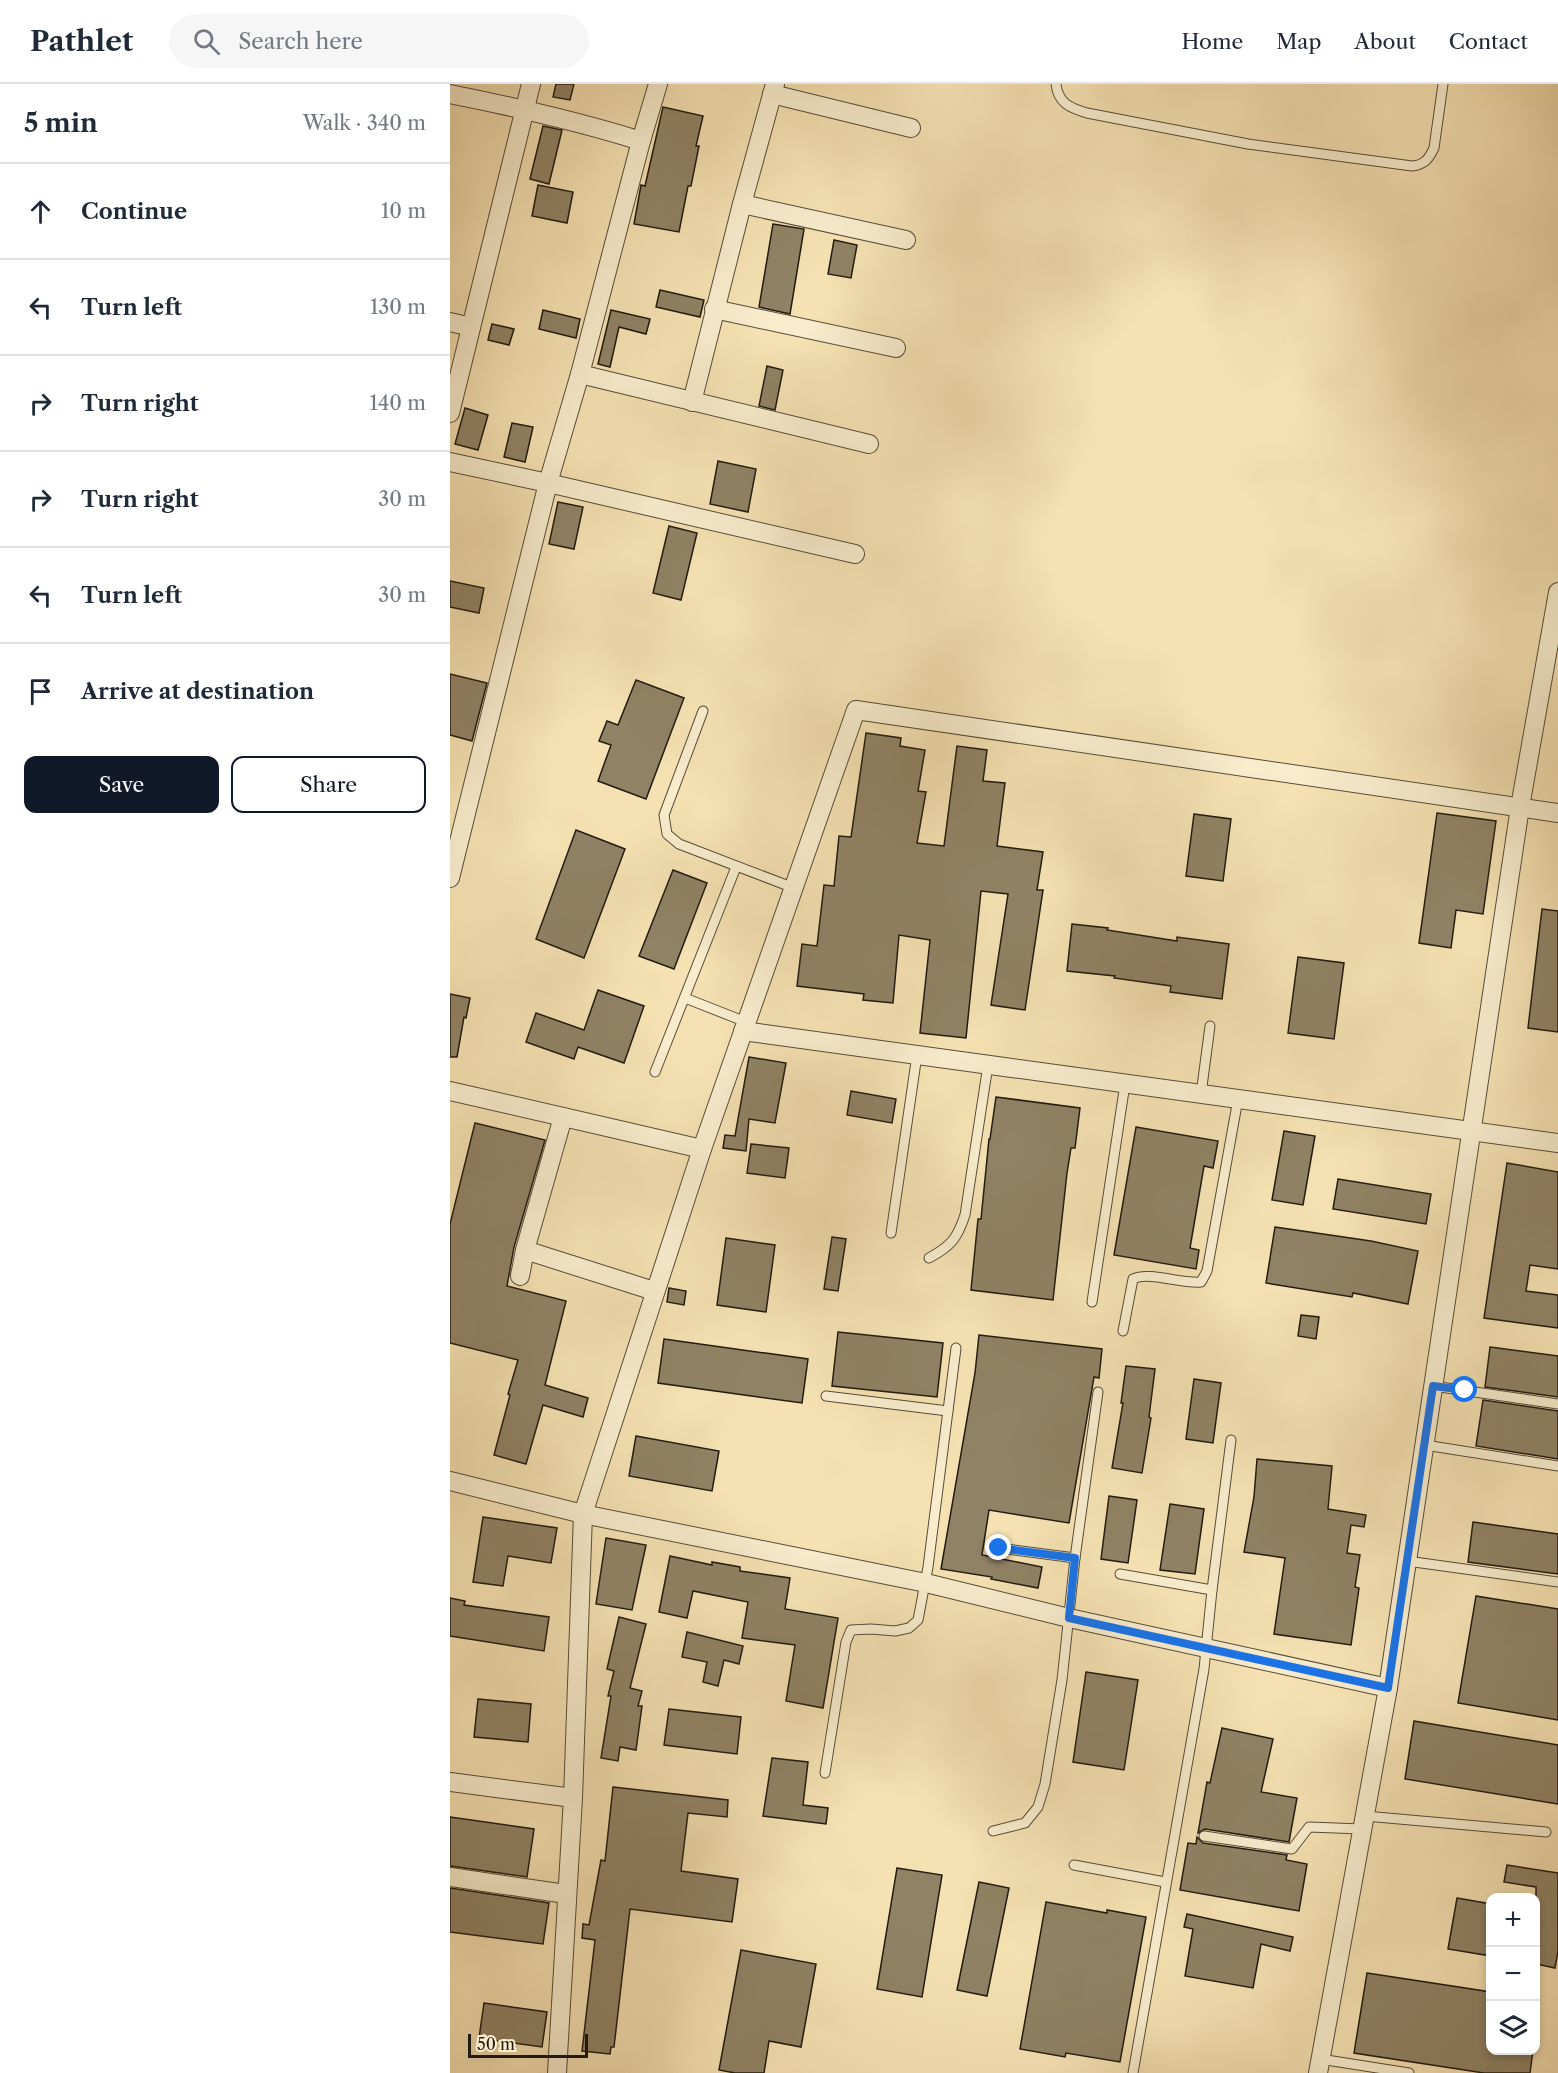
<!DOCTYPE html>
<html lang="en">
<head>
<meta charset="utf-8">
<style>
	:root { --surface:#fff; --page:#f6f6f7; --text:#1f2937; --muted:#747a83; --line:#e0e1e3; --accent:#111827 }
	body { margin:0; font-family:"Libre Caslon Text",serif; background:var(--page); color:var(--text) }
	.controls { position:absolute; right:18px; bottom:18px; display:grid; overflow:hidden; border-radius:12px; box-shadow:0 3px 9px #0003 }
	.controls button { width:54px; height:54px; display:grid; place-items:center; padding:0; border:0; border-bottom:2px solid var(--line); background:var(--surface); color:var(--text); font:30px sans-serif }
	.scale { position:absolute; left:18px; bottom:15px; width:120px; box-sizing:border-box; padding-left:6px; border:3px solid #221b11; border-top:0; font-size:16px; line-height:21px; white-space:nowrap; color:#221b11; -webkit-text-stroke:4px #f8eccd; paint-order:stroke }
	.stop { position:absolute; width:18px; height:18px; margin:-14px; border:4px solid #1a73e8; border-radius:50%; background:#fff }
	.stop.end { background:#1a73e8; border-color:#fff; box-shadow:0 2px 6px #0008 }
	.list { margin:0; padding:0; list-style:none }
	h2 { display:flex; justify-content:space-between; align-items:center; height:78px; margin:0; padding:0 24px; font-size:26px }
	h2 small { font-size:20px; font-weight:400; color:var(--muted) }
	.list li { display:grid; grid-template-columns:39px 1fr auto; gap:18px; align-items:center; box-sizing:border-box; height:96px; padding:0 24px; border-top:2px solid var(--line) }
	.list b { display:block; font-size:22px; white-space:nowrap }
	.list em { font-size:20px; font-style:normal; color:var(--muted) }
	.actions { display:flex; gap:12px; padding:18px 24px }
	.actions a { flex:1; padding:14px 0; border:2px solid var(--accent); border-radius:12px; text-align:center; font-size:21px; color:var(--accent) }
	.actions .main { background:var(--accent); color:#fff }
	.icon { flex:none; width:33px; height:33px; fill:none; stroke:currentColor; stroke-width:2; stroke-linecap:round; stroke-linejoin:round }
	.map { position:relative; flex:none; width:1108px; height:1989px; overflow:hidden }
	header { display:flex; align-items:center; gap:36px; box-sizing:border-box; height:84px; padding:0 30px; background:var(--surface); border-bottom:2px solid var(--line) }
	header strong { font-size:28px }
	nav { display:flex; gap:33px; margin-inline-start:auto; font-size:21px }
	.search { width:420px; height:54px; background:var(--page); display:flex; align-items:center; gap:15px; box-sizing:border-box; padding:0 21px; border-radius:33px; color:var(--muted); font-size:22px }
	main { display:flex }
	aside { flex:1; background:var(--surface) }
	.map>svg:first-child { display:block }
</style>
</head>
<body>
<header>
<strong>Pathlet</strong>
<div class="search"><svg class="icon" aria-label="search" viewBox="0 0 24 24"><circle cx="10" cy="10" r="6"/><path d="M15 15l6 6"/></svg>Search here</div>
<nav><a>Home</a><a>Map</a><a>About</a><a>Contact</a></nav>
</header>
<main>
<aside>
<h2>5 min<small>Walk · 340 m</small></h2>
<ul class="list">
<li><svg class="icon" aria-label="ahead" viewBox="0 0 24 24"><path d="M12 20V5M6 11l6-6 6 6"/></svg><div><b>Continue</b></div><em>10 m</em></li>
<li><svg class="icon" aria-label="left" viewBox="0 0 24 24"><path d="M17 20v-9H6M10 6l-5 5 5 5"/></svg><div><b>Turn left</b></div><em>130 m</em></li>
<li><svg class="icon" aria-label="right" viewBox="0 0 24 24"><path d="M7 20v-9h11M14 6l5 5-5 5"/></svg><div><b>Turn right</b></div><em>140 m</em></li>
<li><svg class="icon" aria-label="right" viewBox="0 0 24 24"><path d="M7 20v-9h11M14 6l5 5-5 5"/></svg><div><b>Turn right</b></div><em>30 m</em></li>
<li><svg class="icon" aria-label="left" viewBox="0 0 24 24"><path d="M17 20v-9H6M10 6l-5 5 5 5"/></svg><div><b>Turn left</b></div><em>30 m</em></li>
<li><svg class="icon" aria-label="arrive" viewBox="0 0 24 24"><path d="M6 21V4h12l-3 4 3 4H6"/></svg><div><b>Arrive at destination</b></div></li>
</ul>
<div class="actions"><a class="main">Save</a><a>Share</a></div>
</aside>
<div class="map">
<svg width="1108" height="1989" viewBox="0 0 1108 1989">
	<rect width="100%" height="100%" fill="#f5e1b2"/>
	<filter id="stains"><feTurbulence type="fractalNoise" baseFrequency=".00333" numOctaves="4"/><feColorMatrix values="0 0 0 0 .2 0 0 0 0 .09 0 0 0 0 .02 0 0 0 .5 -.17"/></filter>
	<radialGradient id="worn" r=".72"><stop offset=".6" stop-color="#630" stop-opacity="0"/><stop offset="1" stop-color="#630" stop-opacity=".3"/></radialGradient>
	<g fill="#908265" stroke="#221b11" stroke-width="1.5">
		<path d="M106 0H124L120 16 103 13Z"/>
		<path d="M213 23 253 32 246 62H249L241 102H238L229 148 184 140 191 101 195 102Z"/>
		<path d="M93 42 112 46 99 100 80 95Z"/>
		<path d="M88 101 123 108 117 139 82 132Z"/>
		<path d="M323 140 354 145 340 230 309 223Z"/>
		<path d="M384 156 407 161 401 194 378 190Z"/>
		<path d="M210 206 254 216 250 233 206 223Z"/>
		<path d="M93 226 130 235 126 254 89 245Z"/>
		<path d="M161 226 200 235 196 250 169 243 160 283 148 280Z"/>
		<path d="M42 240 64 245 59 261 38 256Z"/>
		<path d="M317 282 333 286 325 326 309 322Z"/>
		<path d="M15 324 38 331 28 366 5 360Z"/>
		<path d="M62 339 83 343 75 378 54 373Z"/>
		<path d="M268 377 306 385 298 428 260 420Z"/>
		<path d="M108 418 133 423 124 465 99 460Z"/>
		<path d="M219 442 247 449 231 516 203 509Z"/>
		<path d="M0 497 34 504 29 529 0 523Z"/>
		<path d="M0 590 37 599 22 657 0 651Z"/>
		<path d="M186 596 234 614 196 715 148 697 161 661 149 657 157 637 168 641Z"/>
		<path d="M416 649 451 654 450 662 475 666 468 707 476 708 467 759 494 762 507 662 537 666 533 697 555 699 547 762 593 768 587 806H593L575 926 541 921 558 810 531 807 516 954 470 949 480 856 449 851 443 919 413 916 414 910 347 902 352 860 367 862 374 801 384 802 389 752 401 753Z"/>
		<path d="M987 729 1046 737 1033 830 1006 826 1001 864 969 859Z"/>
		<path d="M744 730 781 735 773 797 736 792Z"/>
		<path d="M126 746 175 765 134 874 86 855Z"/>
		<path d="M223 786 257 799 224 885 189 872Z"/>
		<path d="M1092 825 1108 827V948L1078 944Z"/>
		<path d="M622 840 658 844 657 846 727 857V853L779 860 772 915 720 908 721 902 664 894 665 892 617 887Z"/>
		<path d="M848 873 894 879 884 955 838 949Z"/>
		<path d="M148 906 194 922 174 979 128 963 124 975 76 958 86 929 134 946Z"/>
		<path d="M0 910 20 914 16 934 14 933 7 973H0Z"/>
		<path d="M299 973 336 979 325 1039 299 1035 296 1067 273 1064 275 1051 285 1052Z"/>
		<path d="M401 1007 446 1015 442 1039 397 1031Z"/>
		<path d="M546 1013 630 1024 625 1064H621L617 1089 603 1216 521 1206 528 1135H531L539 1055H540Z"/>
		<path d="M25 1039 95 1056 64 1163 57 1202 116 1217 95 1301 138 1314 133 1333 93 1321 76 1380 44 1371 60 1311 58 1310 68 1276 0 1259V1140Z"/>
		<path d="M686 1043 768 1057 763 1084 754 1082 740 1164 749 1166 746 1185 664 1171Z"/>
		<path d="M834 1047 865 1052 853 1121 822 1116Z"/>
		<path d="M301 1060 339 1064 335 1094 297 1089Z"/>
		<path d="M1057 1079 1108 1088V1185L1080 1181 1076 1207 1108 1211V1244L1034 1234Z"/>
		<path d="M888 1095 981 1110 976 1140 883 1125Z"/>
		<path d="M825 1143 921 1157 968 1167 958 1220 903 1209 902 1213 816 1199Z"/>
		<path d="M382 1153 396 1155 388 1207 374 1205Z"/>
		<path d="M276 1154 325 1161 316 1228 267 1221Z"/>
		<path d="M219 1204 236 1207 234 1221 217 1218Z"/>
		<path d="M851 1231 869 1233 866 1255 848 1252Z"/>
		<path d="M388 1248 493 1259 487 1313 382 1302Z"/>
		<path d="M529 1251 652 1265 649 1294 644 1293 619 1439 539 1426 532 1471 592 1483 588 1504 541 1495 542 1493 491 1485 525 1289Z"/>
		<path d="M214 1255 358 1275 352 1319 208 1299Z"/>
		<path d="M1040 1263 1108 1272V1313L1035 1303Z"/>
		<path d="M676 1282 705 1285 699 1333 701 1334 692 1389 662 1384 673 1319H671Z"/>
		<path d="M744 1295 771 1299 763 1359 736 1355Z"/>
		<path d="M1033 1316 1108 1327V1375L1026 1362Z"/>
		<path d="M186 1352 269 1367 262 1407 179 1392Z"/>
		<path d="M807 1375 882 1382 878 1425 916 1431 914 1443 901 1441 897 1469 910 1471 905 1503 909 1504 901 1561 824 1550 835 1474 794 1468 804 1413Z"/>
		<path d="M659 1412 687 1416 678 1479 651 1475Z"/>
		<path d="M720 1420 754 1425 745 1490 710 1486Z"/>
		<path d="M33 1433 107 1444 101 1479 58 1472 53 1502 23 1498Z"/>
		<path d="M1023 1438 1108 1450V1490L1018 1478Z"/>
		<path d="M156 1454 196 1461 182 1526 146 1520Z"/>
		<path d="M220 1472 262 1481V1478L290 1483V1487L340 1494 335 1525 388 1534 373 1624 336 1617 345 1561 292 1554 298 1518 243 1507 237 1534 209 1528Z"/>
		<path d="M1026 1512 1108 1525V1636L1008 1619Z"/>
		<path d="M0 1514 15 1517 14 1521 99 1533 94 1567 0 1552Z"/>
		<path d="M169 1533 196 1540 180 1604 192 1607 188 1622H192L186 1666 170 1663 168 1677 151 1674 161 1612H158L164 1587 157 1585Z"/>
		<path d="M237 1548 293 1562 289 1580 274 1576 268 1602 253 1598 257 1578 232 1573Z"/>
		<path d="M636 1588 688 1596 674 1686 623 1678Z"/>
		<path d="M28 1615 81 1620 78 1658 24 1653Z"/>
		<path d="M219 1625 291 1633 287 1670 214 1661Z"/>
		<path d="M964 1637 1108 1661V1720L955 1695Z"/>
		<path d="M772 1644 823 1655 811 1708 847 1714 839 1758 755 1745 748 1749 757 1698 760 1699Z"/>
		<path d="M322 1674 358 1678 353 1721 378 1724 376 1740 313 1732Z"/>
		<path d="M163 1703 278 1716 277 1733 238 1729 231 1787 288 1795 282 1838 180 1825 164 1963H161L160 1970 132 1967 145 1856 132 1854 133 1840 139 1841 151 1776 155 1777Z"/>
		<path d="M0 1733 84 1745 77 1793 0 1782Z"/>
		<path d="M747 1753 753 1759 837 1771 836 1776 857 1780 849 1827 730 1806 738 1759 746 1760Z"/>
		<path d="M1057 1781 1108 1789V1867L1105 1884 1086 1880V1803L1054 1798Z"/>
		<path d="M447 1784 492 1791 472 1913 427 1905Z"/>
		<path d="M529 1798 559 1804 537 1912 507 1906Z"/>
		<path d="M0 1804 99 1819 93 1860 0 1848Z"/>
		<path d="M1007 1814 1041 1820V1872L998 1865Z"/>
		<path d="M596 1818 657 1829V1826L696 1833 670 1978 616 1969 615 1973 570 1965Z"/>
		<path d="M737 1830 843 1853 840 1867 811 1860 803 1904 735 1892 743 1845 734 1843Z"/>
		<path d="M291 1866 366 1880 351 1963 319 1957 314 1989H285L269 1986Z"/>
		<path d="M917 1889 1041 1908V1966H1083L1080 1989H1034L904 1969Z"/>
		<path d="M34 1919 97 1928 92 1963 29 1954Z"/>
	</g>
	<g fill="none" stroke-linecap="round" stroke-linejoin="round">
		<defs>
			<g id="service">
				<path d="M606 0C608 19 620 24 637 29L798 60 962 82C974 81 979 75 984 64L993 0"/>
				<path d="M253 627 214 731 217 750 229 760 344 804"/>
				<path d="M235 914 296 938"/>
				<path d="M205 988 286 783"/>
				<path d="M751 1010 760 942"/>
				<path d="M441 1149 467 971"/>
				<path d="M479 1174C501 1162 507 1155 515 1131L538 981"/>
				<path d="M642 1218 675 1000"/>
				<path d="M673 1247 683 1195C699 1187 731 1200 751 1198L757 1187 788 1015"/>
				<path d="M983 1302 1108 1320"/>
				<path d="M376 1312 498 1327"/>
				<path d="M975 1361 1108 1382"/>
				<path d="M549 1464 625 1474"/>
				<path d="M957 1477 1108 1498"/>
				<path d="M670 1490 762 1506"/>
				<path d="M375 1689 396 1558 401 1546 421 1545 445 1547 459 1544 468 1536 478 1483 506 1264"/>
				<path d="M915 1732 1096 1748"/>
				<path d="M543 1747 575 1739 588 1723 595 1700 612 1596 625 1474 648 1308"/>
				<path d="M754 1752 842 1765 859 1743 912 1745"/>
				<path d="M624 1781 715 1798"/>
				<path d="M870 1975 959 1989"/>
				<path d="M683 1989 754 1585 762 1506 781 1356"/>
			</g>
			<g id="minor">
				<path d="M0 10C65 23 128 37 191 57L130 290 98 399 0 794"/>
				<path d="M322 10 461 44"/>
				<path d="M191 57 208 0"/>
				<path d="M292 120 456 156"/>
				<path d="M264 225 446 264"/>
				<path d="M0 238 21 243"/>
				<path d="M130 290 419 360"/>
				<path d="M242 318 292 120 325 0"/>
				<path d="M0 329 81 0"/>
				<path d="M0 378 98 399 405 470"/>
				<path d="M293 947 1108 1059"/>
				<path d="M0 1007 252 1065"/>
				<path d="M75 1166 204 1207"/>
				<path d="M70 1192 75 1166 113 1033"/>
				<path d="M0 1397 133 1430 476 1499 619 1534 938 1604"/>
				<path d="M0 1698 123 1714"/>
				<path d="M0 1793 116 1810"/>
				<path d="M107 1989 123 1714 133 1430 252 1065 406 626 1108 729"/>
				<path d="M868 1989 938 1604 1070 723 1108 508"/>
			</g>
		</defs>
		<use href="#service" stroke="#574c39" stroke-width="11"/>
		<use href="#minor" stroke="#574c39" stroke-width="20"/>
		<use href="#service" stroke="#f8eccd" stroke-width="9"/>
		<use href="#minor" stroke="#f8eccd" stroke-width="18"/>
	</g>
	<g fill="none" stroke-linecap="round" stroke-linejoin="round">
		<path stroke="#1a73e8" stroke-width="8" d="M549 1464 625 1474 619 1534 938 1604 983 1302 1015 1306"/>
	</g>
	<rect width="100%" height="100%" filter="url(#stains)"/>
	<rect width="100%" height="100%" fill="url(#worn)"/>
</svg>
<div class="controls">
<button>+</button>
<button>−</button>
<button><svg class="icon" aria-label="layers" viewBox="0 0 24 24"><path d="M12 4l9 5-9 5-9-5zM3 14l9 5 9-5"/></svg></button>
</div>
<div class="scale">50 m</div>
<div class="stop" style="left:1015px;top:1306px"></div>
<div class="stop end" style="left:549px;top:1464px"></div>
</div>
</main>
</body>
</html>
